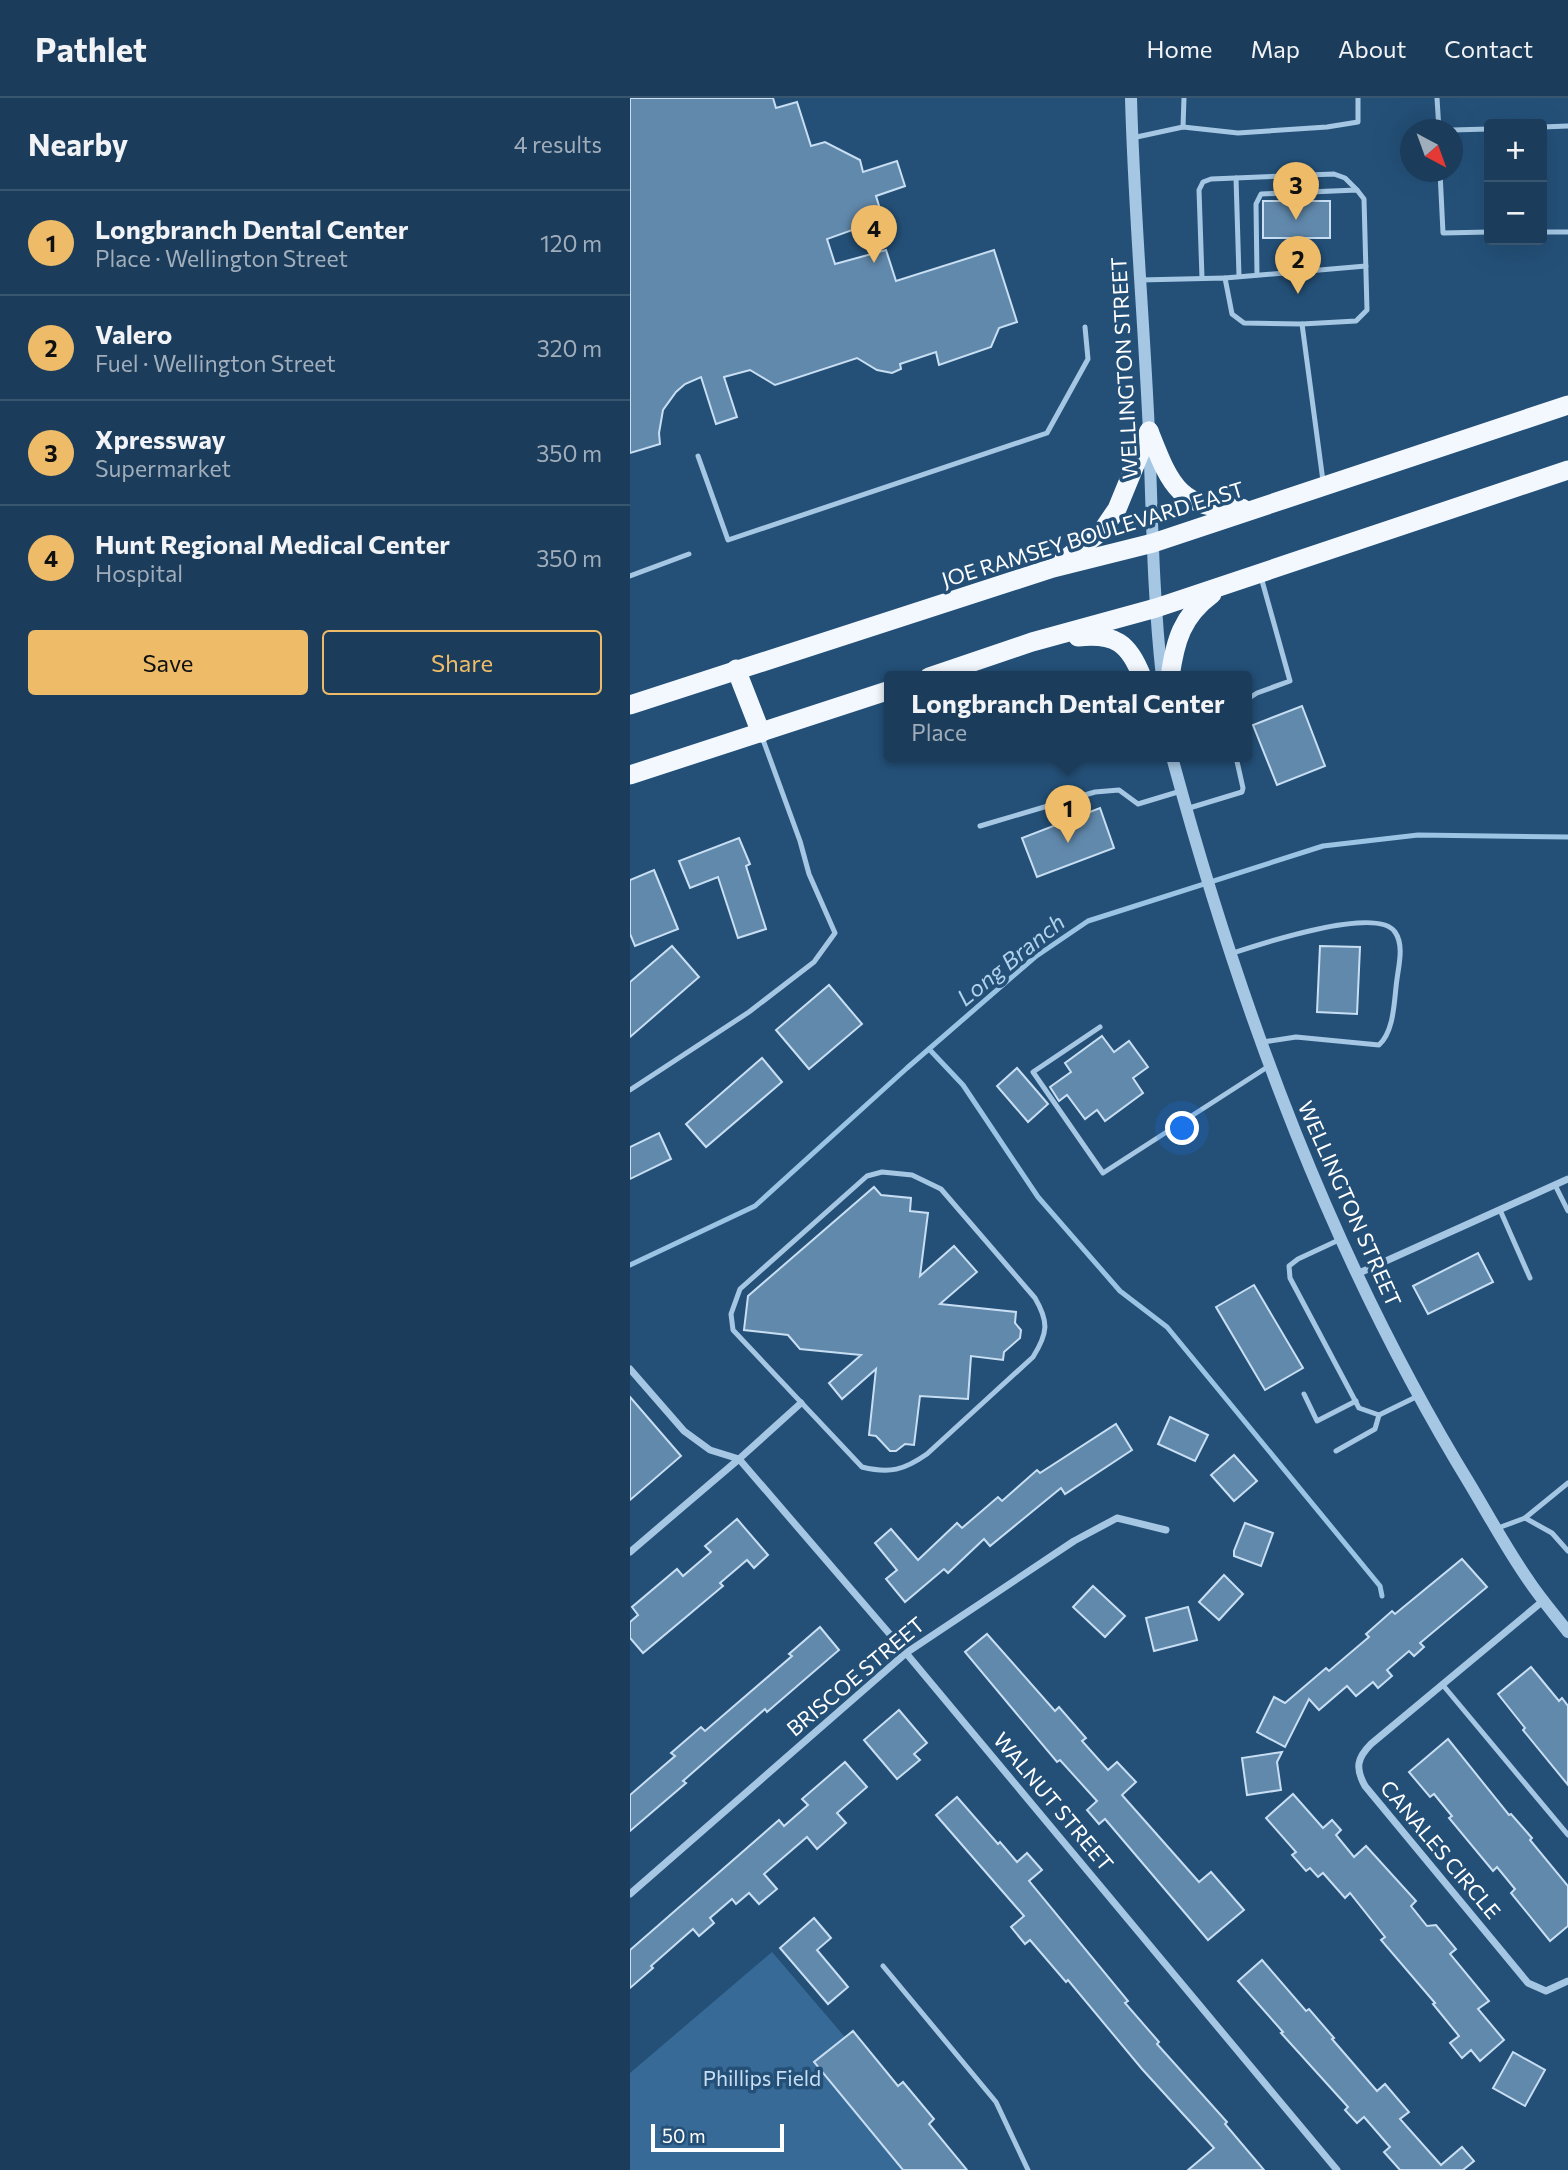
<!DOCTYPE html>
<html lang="en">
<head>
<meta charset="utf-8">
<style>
	:root { --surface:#1b3c5a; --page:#244360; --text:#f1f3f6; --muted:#a0adbb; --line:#395670; --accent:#eebc69 }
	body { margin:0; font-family:Commissioner,sans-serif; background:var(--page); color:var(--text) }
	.controls { position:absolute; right:21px; top:21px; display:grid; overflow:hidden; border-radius:7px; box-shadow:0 7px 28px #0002 }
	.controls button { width:63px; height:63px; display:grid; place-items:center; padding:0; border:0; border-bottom:2px solid var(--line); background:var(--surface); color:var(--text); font:35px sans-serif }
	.compass { position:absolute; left:770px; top:21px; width:63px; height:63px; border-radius:50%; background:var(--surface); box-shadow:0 7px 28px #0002; rotate:139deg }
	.scale { position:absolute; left:21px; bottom:18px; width:133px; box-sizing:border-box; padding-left:7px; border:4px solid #fff; border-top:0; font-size:19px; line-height:24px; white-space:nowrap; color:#fff; -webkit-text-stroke:5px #245078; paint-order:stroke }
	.you { position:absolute; left:553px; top:1031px; width:24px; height:24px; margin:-18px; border:5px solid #fff; border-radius:50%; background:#1a73e8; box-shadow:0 0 0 10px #1a73e833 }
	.badge { display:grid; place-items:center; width:46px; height:46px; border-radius:50%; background:var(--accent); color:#111; font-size:23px; font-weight:700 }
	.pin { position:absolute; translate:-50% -58px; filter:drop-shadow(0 2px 4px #0008) }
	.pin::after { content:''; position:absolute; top:37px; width:24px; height:21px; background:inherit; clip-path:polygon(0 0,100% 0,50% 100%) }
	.popup { position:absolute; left:254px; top:573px; width:368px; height:91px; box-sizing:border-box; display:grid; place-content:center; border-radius:7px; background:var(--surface); filter:drop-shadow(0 2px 5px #0005); font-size:23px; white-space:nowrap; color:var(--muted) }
	.popup b { font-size:26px; color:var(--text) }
	.popup::after { content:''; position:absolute; left:50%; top:100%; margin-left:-14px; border:14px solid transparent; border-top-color:var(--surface) }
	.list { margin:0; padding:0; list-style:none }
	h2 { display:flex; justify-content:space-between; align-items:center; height:91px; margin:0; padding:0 28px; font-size:30px }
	h2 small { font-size:23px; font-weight:400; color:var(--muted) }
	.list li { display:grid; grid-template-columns:46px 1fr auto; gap:21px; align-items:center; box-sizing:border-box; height:105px; padding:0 28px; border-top:2px solid var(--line) }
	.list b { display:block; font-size:26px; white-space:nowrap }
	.list p { margin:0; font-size:23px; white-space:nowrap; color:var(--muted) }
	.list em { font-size:23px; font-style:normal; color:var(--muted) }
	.actions { display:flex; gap:14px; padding:21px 28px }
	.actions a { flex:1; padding:16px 0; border:2px solid var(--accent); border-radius:7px; text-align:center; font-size:24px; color:var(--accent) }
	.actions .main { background:var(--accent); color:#111 }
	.map { position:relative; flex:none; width:938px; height:2072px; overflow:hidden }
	header { display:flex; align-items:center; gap:42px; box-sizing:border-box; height:98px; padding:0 35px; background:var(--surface); border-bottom:2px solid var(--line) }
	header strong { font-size:33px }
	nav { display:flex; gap:38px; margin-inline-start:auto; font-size:24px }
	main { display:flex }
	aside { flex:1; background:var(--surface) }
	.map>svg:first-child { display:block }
</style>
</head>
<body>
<header>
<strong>Pathlet</strong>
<nav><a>Home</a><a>Map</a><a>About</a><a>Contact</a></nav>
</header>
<main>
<aside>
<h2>Nearby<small>4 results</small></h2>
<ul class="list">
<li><span class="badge">1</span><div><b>Longbranch Dental Center</b><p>Place · Wellington Street</p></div><em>120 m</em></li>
<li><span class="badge">2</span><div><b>Valero</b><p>Fuel · Wellington Street</p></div><em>320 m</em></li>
<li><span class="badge">3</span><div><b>Xpressway</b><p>Supermarket</p></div><em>350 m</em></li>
<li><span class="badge">4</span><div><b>Hunt Regional Medical Center</b><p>Hospital</p></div><em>350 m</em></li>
</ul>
<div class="actions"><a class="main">Save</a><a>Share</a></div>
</aside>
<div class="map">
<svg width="938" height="2072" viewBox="0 0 938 2072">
	<rect width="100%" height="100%" fill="#245078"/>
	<path fill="#376a96" d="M142 1854 329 2072H0V1975Z"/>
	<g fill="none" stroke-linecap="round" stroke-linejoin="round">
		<g stroke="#9ac3e4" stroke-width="5">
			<path d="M299 951 333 987 408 1099 490 1193 537 1229 750 1488 752 1498"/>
			<path d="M0 1167 125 1108 277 970 405 859 458 823 693 748 788 737 938 739"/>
		</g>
	</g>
	<g fill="#6189ac" stroke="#c8dff3" stroke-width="2">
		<path d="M0 0H143L146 10 167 4 181 48 195 44 230 62 233 74 267 63 275 88 246 98 253 121 197 141 205 166 256 152 266 183 364 152 387 224 369 230 361 249 309 267 306 254 270 266 271 271 262 275 247 272 227 260 145 287 120 272 94 279 107 319 86 326 71 279 55 286 46 294 33 312 29 335 30 346 0 355Z"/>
		<rect x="633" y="103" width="67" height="37"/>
		<path d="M672 608 695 668 647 687 623 627Z"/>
		<path d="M470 710 484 750 407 779 392 740Z"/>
		<path d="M109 740 120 766 116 768 136 831 108 840 88 779 60 790 49 763Z"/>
		<path d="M24 772 48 831 5 848 0 836V782Z"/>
		<path d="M42 848 69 879 0 939V884Z"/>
		<path d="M690 848 730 849 727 916 687 914Z"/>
		<path d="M199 887 232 926 179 971 146 932Z"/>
		<path d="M472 938 484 954 499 943 518 969 503 980 513 995 475 1023 467 1012 455 1021 437 997 429 1003 420 989 441 974 435 965Z"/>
		<path d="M132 960 152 984 76 1049 56 1026Z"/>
		<path d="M387 970 418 1006 398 1024 367 988Z"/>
		<path d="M29 1035 41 1061 0 1081V1049Z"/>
		<path d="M244 1089 251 1097 281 1100 280 1113 298 1115 290 1178 324 1148 347 1174 310 1206 386 1214 385 1225 391 1232 390 1240 374 1254 373 1262 341 1258 338 1301 290 1298 284 1347 275 1346 266 1353H260L246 1338 239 1337 246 1271 212 1301 199 1285 231 1257 170 1251 158 1237 114 1232 118 1198Z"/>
		<path d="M848 1155 863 1184 798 1216 783 1188Z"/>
		<path d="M624 1187 673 1270 635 1292 586 1209Z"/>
		<path d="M0 1299 51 1358 0 1402Z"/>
		<path d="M540 1319 578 1337 565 1363 528 1346Z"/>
		<path d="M486 1326 502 1352 435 1396 431 1390 360 1448 354 1441 318 1475 314 1471 275 1504 256 1481 267 1472 245 1445 261 1431 288 1462 327 1425 332 1430 368 1399 372 1403 407 1372 410 1375Z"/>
		<path d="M604 1357 627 1383 604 1403 581 1377Z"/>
		<path d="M107 1421 138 1457 124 1470 117 1462 90 1485 93 1488 13 1555 0 1540V1524L8 1517 2 1509 47 1471 53 1478 81 1454 75 1448Z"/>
		<path d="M615 1425 643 1435 631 1468 604 1458V1453Z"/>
		<path d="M832 1461 857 1489 790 1545 794 1549 784 1558 779 1553 757 1572 762 1578 748 1590 743 1584 726 1598 717 1588 689 1612 679 1601 655 1649 627 1634 644 1599 655 1605 696 1570 699 1573 739 1539 736 1536 762 1513 765 1516Z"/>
		<path d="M594 1477 613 1496 589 1522 569 1504Z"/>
		<path d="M463 1488 495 1518 475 1539 443 1509Z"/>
		<path d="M558 1509 567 1542 524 1553 516 1520Z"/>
		<path d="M190 1529 209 1552 137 1614 135 1611 53 1683 56 1685 0 1733V1697L45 1658 41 1655 71 1629 75 1633 162 1558 159 1556Z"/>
		<path d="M357 1536 425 1613 429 1609 456 1640 452 1643 478 1672 487 1664 506 1684 492 1697 569 1784 581 1774 614 1812 578 1842 475 1721 469 1726 457 1712 467 1703 430 1662 427 1664 335 1554Z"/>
		<path d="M901 1569 929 1603 932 1600 938 1608V1687L893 1632 895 1630 868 1596Z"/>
		<path d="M269 1612 297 1645 284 1656 290 1662 267 1681 234 1642Z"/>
		<path d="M818 1641 879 1717 881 1716 902 1740 900 1742 938 1788V1828L920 1843 881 1795 885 1791 867 1769 863 1773 819 1720 822 1718 804 1696 800 1699 779 1674Z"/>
		<path d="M652 1654 647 1664 651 1692 617 1697 612 1660Z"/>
		<path d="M215 1664 237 1689 207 1715 216 1725 187 1751 177 1739 134 1776 147 1791 129 1806 119 1795 106 1806 102 1801 80 1820 84 1825 69 1838 63 1831 21 1868 23 1870 0 1890V1852L149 1722 154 1728 178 1707 172 1701Z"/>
		<path d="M663 1696 693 1730 702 1722 711 1732 706 1737 724 1759 736 1748 786 1803 781 1808 797 1828 806 1827 826 1851 820 1856 859 1903 848 1911 874 1942 850 1963 841 1952 832 1960 820 1945 829 1938 803 1906 805 1905 751 1842 755 1839 720 1795 715 1800 693 1775 688 1779 680 1770 676 1773 662 1757 666 1754 636 1720Z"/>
		<path d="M327 1699 368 1746 370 1744 387 1764 397 1755 412 1772 399 1783 498 1903 495 1905 529 1944 527 1946 597 2024 595 2026 634 2072H558L584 2050 512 1971 438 1882 436 1884 400 1842 395 1846 381 1829 394 1818 306 1717Z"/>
		<path d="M184 1820 201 1840 187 1852 218 1889 198 1906 150 1850Z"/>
		<path d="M632 1862 676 1913 679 1911 704 1940 702 1941 747 1993 755 1986 779 2014 770 2021 811 2067 832 2049 844 2063 833 2072H770L754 2054 760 2049 734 2019 727 2025 715 2012 718 2009 651 1935 653 1934 608 1883Z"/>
		<path d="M223 1933 268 1988 273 1984 304 2021 299 2026 337 2072H273L184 1964Z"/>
		<path d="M883 1954 915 1972 895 2008 863 1990Z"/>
	</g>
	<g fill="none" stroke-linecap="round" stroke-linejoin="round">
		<g stroke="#a5c7e3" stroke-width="5">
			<path d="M807 0 809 32"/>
			<path d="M553 29 554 0"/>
			<path d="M912 29 938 28"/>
			<path d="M822 32 859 31"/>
			<path d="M502 40 553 29 608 35 697 29 728 24V0"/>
			<path d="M810 74 813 135 859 134"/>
			<path d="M606 80 609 178"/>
			<path d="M912 134H938"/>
			<path d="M627 177 626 106 631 96 727 92 734 101 737 212 726 223 672 226"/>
			<path d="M572 180 569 92 573 84 581 81 704 76 715 80 727 92"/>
			<path d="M595 180 736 168"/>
			<path d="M510 182 595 180 602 216 614 225 672 226 693 383"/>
			<path d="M68 358 98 442 417 335 458 261 455 229"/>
			<path d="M0 478 59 456"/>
			<path d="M616 602 627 595 660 583 631 479"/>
			<path d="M556 711 612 694 613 690 606 659"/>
			<path d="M350 728 465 694 489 692 508 706 551 693"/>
			<path d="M600 856C627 847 747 807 765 834 774 847 769 866 767 881 764 901 765 932 749 947L666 939 633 944"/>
			<path d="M470 929 403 974 473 1075 639 968"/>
			<path d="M0 992 119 914 184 864 205 835 179 776 170 743 132 639"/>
			<path d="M252 1074 282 1077 311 1091 405 1200C419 1224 418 1235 403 1259L297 1356C274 1372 260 1376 232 1369L103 1232 101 1216 110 1191 237 1078Z"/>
			<path d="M925 1087 938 1113"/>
			<path d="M870 1112 900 1180"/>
			<path d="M711 1141 668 1161 659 1168 660 1180 729 1310 749 1317 788 1298"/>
			<path d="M674 1296 687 1323 726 1303"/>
			<path d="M706 1353 745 1331 749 1317"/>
			<path d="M895 1420 922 1435 938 1453"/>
			<path d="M868 1430 895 1420 938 1385"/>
			<path d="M812 1586 938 1737"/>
			<path d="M253 1868 366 2004 398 2072"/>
		</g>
		<g stroke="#a5c7e3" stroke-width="7">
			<path d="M727 1176 938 1081"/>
			<path d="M0 1271 54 1333 80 1352 109 1361 276 1555 707 2072"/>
			<path d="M0 1454 109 1361 171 1305"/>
			<path d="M914 1502 741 1646C727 1660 725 1670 735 1688L898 1885 916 1893 938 1883"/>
			<path d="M0 1796 276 1555 444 1443 487 1420 536 1432"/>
		</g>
		<g stroke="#a5c7e3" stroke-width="12">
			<path d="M501 0C504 112 514 223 519 335 522 416 523 498 532 579"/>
			<path d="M542 659C611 914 703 1163 841 1388 860 1420 878 1453 899 1483 911 1501 925 1517 938 1534"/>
		</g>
		<g stroke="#f2f8fe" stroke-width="19">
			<path d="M519 333C540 386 548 412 612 410"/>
			<path d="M430 465 472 433 487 411 519 333"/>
			<path d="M448 539C485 535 499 545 512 579"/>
			<path d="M106 571 131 635"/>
			<path d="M299 579 402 544 526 510 938 372"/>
			<path d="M540 579C545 543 552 518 582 496"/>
			<path d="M0 607 423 470 523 445 938 307"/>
			<path d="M0 677 260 592"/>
		</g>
	</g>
	<g text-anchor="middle" stroke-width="7" stroke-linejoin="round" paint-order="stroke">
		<g font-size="21" fill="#fff" stroke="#245078">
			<text transform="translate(495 270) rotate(-93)" y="7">WELLINGTON STREET</text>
			<text transform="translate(463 437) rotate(-17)" y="7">JOE RAMSEY BOULEVARD EAST</text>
			<text transform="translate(719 1106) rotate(66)" y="7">WELLINGTON STREET</text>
			<text transform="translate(226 1579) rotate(-40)" y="7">BRISCOE STREET</text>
			<text transform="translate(423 1704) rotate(50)" y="7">WALNUT STREET</text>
			<text transform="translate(810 1752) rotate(50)" y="7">CANALES CIRCLE</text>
		</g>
		<g font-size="21" fill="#c8dff3" stroke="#245078">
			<text x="132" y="1988">Phillips Field</text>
		</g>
		<g font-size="23" font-style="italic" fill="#b0d1eb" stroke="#245078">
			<text transform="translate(381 862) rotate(-39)" y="8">Long Branch</text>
		</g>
	</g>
</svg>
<div class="controls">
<button>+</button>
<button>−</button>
</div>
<svg class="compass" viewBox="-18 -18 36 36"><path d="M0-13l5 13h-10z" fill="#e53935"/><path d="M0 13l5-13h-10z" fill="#a0adbb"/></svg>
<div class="scale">50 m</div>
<div class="you"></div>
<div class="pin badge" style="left:438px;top:745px">1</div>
<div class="popup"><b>Longbranch Dental Center</b>Place</div>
<div class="pin badge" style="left:668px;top:196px">2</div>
<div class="pin badge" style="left:666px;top:122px">3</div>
<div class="pin badge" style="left:244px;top:165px">4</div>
</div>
</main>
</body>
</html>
